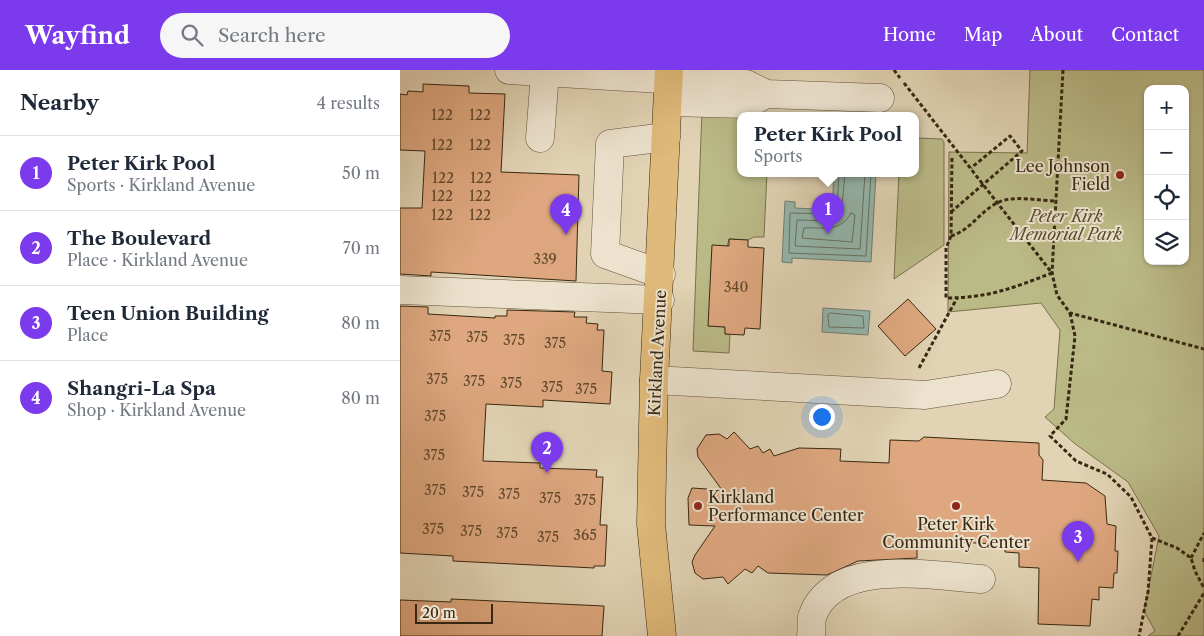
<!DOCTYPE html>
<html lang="en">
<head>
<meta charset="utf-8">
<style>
	:root { --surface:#fff; --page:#f6f6f7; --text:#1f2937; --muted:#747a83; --line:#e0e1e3; --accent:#7c3aed }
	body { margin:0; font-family:"Libre Caslon Text",serif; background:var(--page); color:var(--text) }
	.controls { position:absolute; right:15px; top:15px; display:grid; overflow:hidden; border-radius:10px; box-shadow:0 1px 4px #0004 }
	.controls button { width:45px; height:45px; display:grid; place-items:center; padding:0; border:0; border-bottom:1px solid var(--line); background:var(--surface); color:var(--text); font:25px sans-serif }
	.scale { position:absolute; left:15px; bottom:12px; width:78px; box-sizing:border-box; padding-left:5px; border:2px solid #382811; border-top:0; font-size:14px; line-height:18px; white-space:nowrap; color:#382811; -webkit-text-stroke:4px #ece2ce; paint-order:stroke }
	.you { position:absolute; left:421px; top:346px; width:18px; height:18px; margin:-12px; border:4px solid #fff; border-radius:50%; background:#1a73e8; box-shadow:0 0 0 8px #1a73e833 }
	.badge { display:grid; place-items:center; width:32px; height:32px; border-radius:50%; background:var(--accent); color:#fff; font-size:16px; font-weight:700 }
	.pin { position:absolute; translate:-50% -41px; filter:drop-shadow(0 1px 2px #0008) }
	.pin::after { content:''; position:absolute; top:26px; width:18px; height:15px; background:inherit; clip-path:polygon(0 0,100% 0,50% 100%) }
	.popup { position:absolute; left:337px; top:42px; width:182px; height:65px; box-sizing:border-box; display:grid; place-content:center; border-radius:10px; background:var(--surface); filter:drop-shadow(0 1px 4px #0005); font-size:16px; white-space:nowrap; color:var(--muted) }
	.popup b { font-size:19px; color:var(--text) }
	.popup::after { content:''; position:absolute; left:50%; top:100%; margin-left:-10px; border:10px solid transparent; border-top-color:var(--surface) }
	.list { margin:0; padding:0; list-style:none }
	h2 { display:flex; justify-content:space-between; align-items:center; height:65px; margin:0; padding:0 20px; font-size:21px }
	h2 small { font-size:16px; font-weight:400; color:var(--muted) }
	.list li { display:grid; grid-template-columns:32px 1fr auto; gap:15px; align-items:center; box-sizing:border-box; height:75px; padding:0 20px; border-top:1px solid var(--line) }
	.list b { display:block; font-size:19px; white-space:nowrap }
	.list p { margin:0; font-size:16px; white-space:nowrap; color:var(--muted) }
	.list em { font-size:16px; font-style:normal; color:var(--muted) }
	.icon { flex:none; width:28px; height:28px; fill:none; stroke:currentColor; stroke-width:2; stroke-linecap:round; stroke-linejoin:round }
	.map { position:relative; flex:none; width:804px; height:566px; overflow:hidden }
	header { display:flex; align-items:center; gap:30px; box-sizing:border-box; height:70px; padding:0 25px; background:var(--accent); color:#fff }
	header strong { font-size:24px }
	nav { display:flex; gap:28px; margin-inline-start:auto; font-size:18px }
	.search { width:350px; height:45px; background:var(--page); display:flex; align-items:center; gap:12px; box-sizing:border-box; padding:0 18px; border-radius:28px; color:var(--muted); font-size:19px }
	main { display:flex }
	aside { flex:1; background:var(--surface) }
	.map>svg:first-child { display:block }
</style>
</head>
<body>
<header>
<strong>Wayfind</strong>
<div class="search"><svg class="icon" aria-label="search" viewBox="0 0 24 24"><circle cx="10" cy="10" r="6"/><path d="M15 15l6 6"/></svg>Search here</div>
<nav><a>Home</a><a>Map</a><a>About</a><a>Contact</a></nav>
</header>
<main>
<aside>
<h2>Nearby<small>4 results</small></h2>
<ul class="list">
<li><span class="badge">1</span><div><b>Peter Kirk Pool</b><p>Sports · Kirkland Avenue</p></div><em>50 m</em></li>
<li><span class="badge">2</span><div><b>The Boulevard</b><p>Place · Kirkland Avenue</p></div><em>70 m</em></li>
<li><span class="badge">3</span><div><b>Teen Union Building</b><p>Place</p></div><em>80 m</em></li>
<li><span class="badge">4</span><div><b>Shangri-La Spa</b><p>Shop · Kirkland Avenue</p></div><em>80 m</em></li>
</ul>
</aside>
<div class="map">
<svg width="804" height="566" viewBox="0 0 804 566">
	<rect width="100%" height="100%" fill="#e1d3b4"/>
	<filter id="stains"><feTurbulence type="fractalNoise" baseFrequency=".004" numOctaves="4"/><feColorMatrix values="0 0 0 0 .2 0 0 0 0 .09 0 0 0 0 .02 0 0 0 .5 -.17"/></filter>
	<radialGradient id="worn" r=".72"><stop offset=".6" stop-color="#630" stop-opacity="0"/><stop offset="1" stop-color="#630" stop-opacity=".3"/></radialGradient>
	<g fill="#baba87" stroke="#79714c" fill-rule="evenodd">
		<path d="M630 0H804V566H748L755 561 744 541 759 466 728 412 674 373 645 347 654 339 660 260 641 233 548 242 549 82 627 83ZM748 19H785V191H748Z"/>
		<path d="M302 40 365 43V45H340V103H367L364 167H354L348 170 329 169 308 256 325 257V264H330L329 283 293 281Z"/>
		<path d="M516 68 542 69 544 72V175L494 209 499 103H516Z"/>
	</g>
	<g fill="#94b7af" stroke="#6f7e70">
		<path d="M434 103H476L471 192 392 188V193L382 192 385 131 395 132V138L432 140Z"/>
		<path d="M423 238 470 241 468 265 422 262Z"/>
	</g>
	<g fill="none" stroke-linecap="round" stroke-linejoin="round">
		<g stroke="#667060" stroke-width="1">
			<path d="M439 103 437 139 435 144 390 143 389 183 466 186 471 103"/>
			<path d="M445 103 441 146 432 151 397 150 395 176 460 179 465 103"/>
			<path d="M451 143 455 145 452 172 402 168 404 158C424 157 440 163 451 143Z"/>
			<path d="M430 243 463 246 464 258 429 257 428 245Z"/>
		</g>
	</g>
	<g fill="#dea77f" stroke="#382811">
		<path d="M23 14 69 16V23L105 24 101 102 179 105 176 211 31 202V206L0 204V138H22L25 81 0 80V24L7 25 8 21 23 22Z"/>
		<path d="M329 169 348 170V177L364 178 360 259 345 258 344 265 325 264V257L308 256 312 175 329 176Z"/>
		<path d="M508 229 536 259 505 286 478 256Z"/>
		<path d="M0 236 28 237V244L95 248V246H107V240L175 242 174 247H187L186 253 198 254 197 260H204L202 301 212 302 210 334 143 330V337L86 334 83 391 140 393V398L197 400 196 407H203L200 455H207L205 496H194V498L53 491V486L0 483Z"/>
		<path d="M334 362 350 379 358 376 363 383 370 379 374 386 399 378 441 379 440 391 489 393 490 370 519 371 524 367 639 373V385L643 390 642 410 686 413 705 426 707 454 716 456 715 481H718L717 503H714L713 518 699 517V530L692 529 690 556 638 554 639 498 619 497V483L605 482V474L517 471V488L458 491 427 505 368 503 358 496 352 503 345 499 328 514 323 507 303 509 295 503 292 492 295 485 315 456 289 455 288 428 292 418 322 420 298 387 297 379 306 365 319 364 327 369Z"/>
		<path d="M51 529 204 536 202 566H0V530L51 532Z"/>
	</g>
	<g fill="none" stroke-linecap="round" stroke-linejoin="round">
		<defs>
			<g id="minor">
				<path d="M109 0 346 14 366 24 480 28"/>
				<path d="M268 32 348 34 366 24"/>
				<path d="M140 68 145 3"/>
				<path d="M261 204 205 184 210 74 266 67"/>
				<path d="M0 220 260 230"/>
				<path d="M254 310 525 325 597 314"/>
				<path d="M411 566C412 560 411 552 412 547 433 486 533 506 581 509"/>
			</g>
			<path id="major" d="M262 566 251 454 254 310 269 0"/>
		</defs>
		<use href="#minor" stroke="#62533a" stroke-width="29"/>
		<use href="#major" stroke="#382811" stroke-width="29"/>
		<g stroke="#382811" stroke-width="3" stroke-dasharray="4 2.5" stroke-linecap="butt">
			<path d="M494 0 500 8"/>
			<path d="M663 0 652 203 657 225 670 243 804 279"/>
			<path d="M504 13 652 203C613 218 588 228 546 228V178L551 166 552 87"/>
			<path d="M551 142 622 81 610 66 571 98"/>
			<path d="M551 166C571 160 581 140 599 132 615 125 640 131 657 131"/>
			<path d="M670 243 675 266 666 349 650 366 676 391 707 404 731 427 752 468 748 522 739 566"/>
			<path d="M519 298 557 228"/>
			<path d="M752 468 777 478 791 488 795 501 804 518"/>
			<path d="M791 488 804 463"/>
			<path d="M804 488V492"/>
			<path d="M778 566 804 523"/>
		</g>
		<use href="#minor" stroke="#ece2ce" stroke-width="28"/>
		<use href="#major" stroke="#e0ba7a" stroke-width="28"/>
	</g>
	<g fill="#8f2418" stroke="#ece2ce" stroke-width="2">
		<circle cx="720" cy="105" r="5"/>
		<circle cx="298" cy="436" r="5"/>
		<circle cx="556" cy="436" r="5"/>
	</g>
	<g text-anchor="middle" stroke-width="4" stroke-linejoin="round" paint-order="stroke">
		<g font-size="14" fill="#62482c">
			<text x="42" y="50">122</text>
			<text x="80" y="50">122</text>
			<text x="42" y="80">122</text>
			<text x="80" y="80">122</text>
			<text x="43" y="113">122</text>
			<text x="81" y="113">122</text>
			<text x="42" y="131">122</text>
			<text x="80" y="131">122</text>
			<text x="42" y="150">122</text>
			<text x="80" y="150">122</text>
			<text x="145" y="194">339</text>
			<text x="336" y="222">340</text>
			<text x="40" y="271">375</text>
			<text x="77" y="272">375</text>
			<text x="114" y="275">375</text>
			<text x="155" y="278">375</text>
			<text x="37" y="314">375</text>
			<text x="74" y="316">375</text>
			<text x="111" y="318">375</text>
			<text x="152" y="322">375</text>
			<text x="186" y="324">375</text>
			<text x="35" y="351">375</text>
			<text x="34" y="390">375</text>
			<text x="35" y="425">375</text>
			<text x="73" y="427">375</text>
			<text x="109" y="429">375</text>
			<text x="150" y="433">375</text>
			<text x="185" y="435">375</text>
			<text x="33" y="464">375</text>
			<text x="71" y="466">375</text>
			<text x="107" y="468">375</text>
			<text x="185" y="470">365</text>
			<text x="148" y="472">375</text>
		</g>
		<g font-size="16" fill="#382811" stroke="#ece2ce" text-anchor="end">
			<text x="710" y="102">Lee Johnson<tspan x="710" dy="18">Field</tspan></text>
			<text x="308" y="433" text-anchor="start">Kirkland<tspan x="308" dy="18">Performance Center</tspan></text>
			<text x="556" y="460" text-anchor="middle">Peter Kirk<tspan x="556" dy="18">Community Center</tspan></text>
		</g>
		<g font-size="16" font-style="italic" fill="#584c2e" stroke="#ece2ce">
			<text x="666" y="152">Peter Kirk<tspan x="666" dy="18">Memorial Park</tspan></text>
		</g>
		<g font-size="16" fill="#382811" stroke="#ece2ce">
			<text transform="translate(257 283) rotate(-87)" y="6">Kirkland Avenue</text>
		</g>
	</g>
	<rect width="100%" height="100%" filter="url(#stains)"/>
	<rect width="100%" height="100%" fill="url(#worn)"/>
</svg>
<div class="controls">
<button>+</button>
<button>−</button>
<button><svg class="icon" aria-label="locate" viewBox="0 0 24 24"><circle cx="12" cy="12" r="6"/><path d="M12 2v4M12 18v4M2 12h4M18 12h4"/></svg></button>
<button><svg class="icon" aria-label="layers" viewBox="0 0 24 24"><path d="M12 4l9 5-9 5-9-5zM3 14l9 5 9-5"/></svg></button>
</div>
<div class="scale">20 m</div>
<div class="you"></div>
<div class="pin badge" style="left:428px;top:164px">1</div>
<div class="popup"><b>Peter Kirk Pool</b>Sports</div>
<div class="pin badge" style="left:147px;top:403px">2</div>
<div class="pin badge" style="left:678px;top:492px">3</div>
<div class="pin badge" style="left:166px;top:165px">4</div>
</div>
</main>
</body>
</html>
